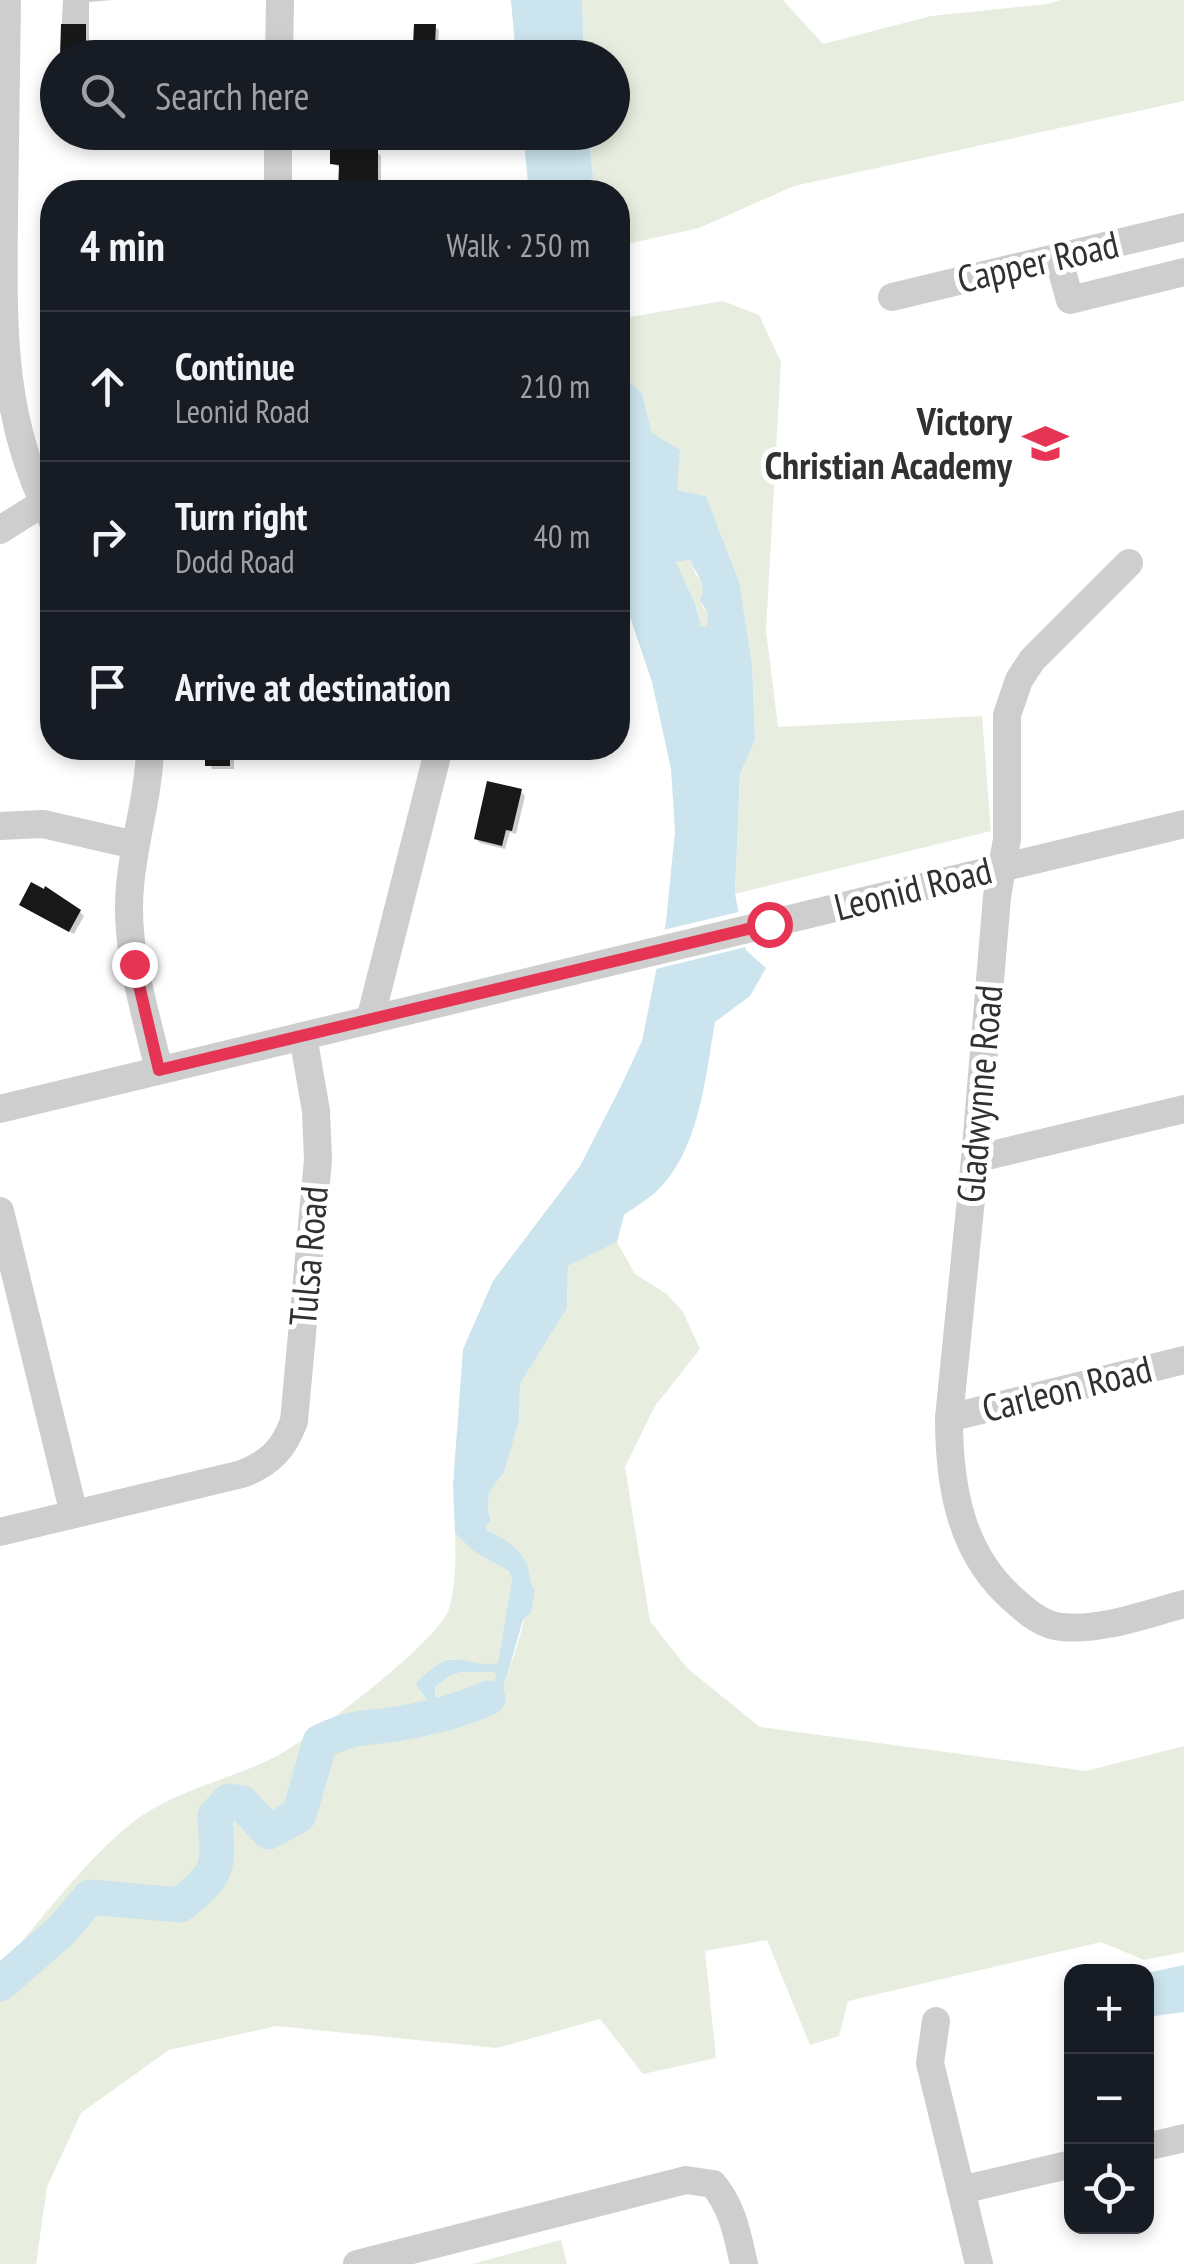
<!DOCTYPE html>
<html lang="en">
<head>
<meta charset="utf-8">
<style>
	:root { --surface:#171b24; --page:#242831; --text:#f1f3f6; --muted:#9ea1a6; --line:#363941 }
	body { margin:0; font-family:"PT Sans Narrow",sans-serif; background:var(--page); color:var(--text) }
	.controls { position:absolute; right:30px; bottom:30px; display:grid; overflow:hidden; border-radius:20px; box-shadow:0 5px 15px #0003 }
	.controls button { width:90px; height:90px; display:grid; place-items:center; padding:0; border:0; border-bottom:2px solid var(--line); background:var(--surface); color:var(--text); font:50px sans-serif }
	.stop { position:absolute; width:30px; height:30px; margin:-22px; border:8px solid #e63554; border-radius:50%; background:#fff }
	.stop.end { background:#e63554; border-color:#fff; box-shadow:0 2px 10px #0008 }
	.list { margin:0; padding:0; list-style:none }
	h2 { display:flex; justify-content:space-between; align-items:center; height:130px; margin:0; padding:0 40px; font-size:42px }
	h2 small { font-size:32px; font-weight:400; color:var(--muted) }
	.list li { display:grid; grid-template-columns:65px 1fr auto; gap:30px; align-items:center; box-sizing:border-box; height:150px; padding:0 40px; border-top:2px solid var(--line) }
	.list b { display:block; font-size:38px; white-space:nowrap }
	.list p { margin:0; font-size:32px; white-space:nowrap; color:var(--muted) }
	.list em { font-size:32px; font-style:normal; color:var(--muted) }
	.icon { flex:none; width:55px; height:55px; fill:none; stroke:currentColor; stroke-width:2; stroke-linecap:round; stroke-linejoin:round }
	.map { position:relative; flex:none; width:1184px; height:2264px; overflow:hidden }
	.search { position:absolute; background:var(--surface); box-shadow:0 5px 15px #0003; left:40px; top:40px; width:590px; height:110px; display:flex; align-items:center; gap:25px; box-sizing:border-box; padding:0 35px; border-radius:55px; color:var(--muted); font-size:38px }
	.panel { position:absolute; background:var(--surface); box-shadow:0 5px 15px #0003; left:40px; top:180px; width:590px; height:580px; border-radius:40px }
	.map>svg:first-child { display:block }
</style>
</head>
<body>
<div class="map">
<svg width="1184" height="2264" viewBox="0 0 1184 2264">
	<rect width="100%" height="100%" fill="#fff"/>
	<g fill="#e8eedf">
		<path d="M582 0H783L823 44 931 16 1047 4 1061 0H1184V101L794 186 699 228 618 246V192H595L588 133 612 132V58L584 57Z"/>
		<path d="M723 301 759 315 781 362 766 631 778 727 982 716 991 831 735 894 740 774 755 740 752 663 739 581 706 496 677 490 652 433 642 393 622 374 618 319Z"/>
		<path d="M690 560 696 575 703 581 702 606 708 613V627L701 628 695 603 676 562Z"/>
		<path d="M617 1242 635 1274 667 1294 683 1312 700 1349 655 1406 625 1467 650 1621 687 1668 760 1727 1086 1771 1184 1746V1952L1144 1960 1101 1942 848 2001 839 2036 810 2045 767 1940 705 1951 716 2058 643 2074 600 2019 497 2048 276 2026 169 2050 81 2113 47 2187 36 2264H0V1968C39 1922 86 1859 133 1822 176 1789 231 1780 277 1756 311 1738 439 1641 449 1609 456 1585 456 1558 455 1533L473 1551 509 1571 512 1580 498 1663 487 1666 451 1659 421 1693 444 1716 503 1689C519 1635 557 1558 487 1530L486 1525 491 1520 488 1511 489 1492 504 1471 519 1421 520 1384 567 1308 568 1266Z"/>
		<path d="M462 1672H494L497 1675 487 1690 478 1686 477 1696 472 1700 445 1704 435 1696V1687L451 1675Z"/>
		<path d="M561 2240 567 2264H472Z"/>
	</g>
	<g fill="#cce4ed" fill-rule="evenodd">
		<path d="M511 0H582L584 57H516Z"/>
		<path d="M523 133H588L595 192H529Z"/>
		<path d="M618 319 622 374 642 393 652 433 680 450 677 490 706 496 739 581 752 663 755 740 740 774 735 894 746 950 766 968 750 996 715 1022C705 1078 700 1150 656 1192 646 1200 634 1208 624 1215L617 1242 568 1266 567 1308 520 1384 519 1421 504 1472 489 1492 488 1511 491 1521 486 1525 487 1530C503 1537 521 1549 527 1565 530 1575 529 1582 535 1591L531 1612 523 1620 503 1689 494 1702 457 1724C442 1715 423 1699 416 1683 426 1674 436 1662 450 1660 466 1657 481 1668 498 1663L512 1580 509 1571 473 1551 455 1533 453 1485 463 1349 493 1281 580 1166 620 1088 642 1041 666 922 675 831 671 769 652 682 618 582ZM690 560C696 575 708 583 700 600L708 613 707 627H701L695 603 676 562ZM462 1672H494L497 1675 487 1690 471 1688 476 1696 462 1701 458 1698 445 1704 435 1696V1687L451 1675Z"/>
		<path d="M1184 1965V2012L1147 2017V1973Z"/>
	</g>
	<path fill="#fff" d="M743 911 750 946 652 970 659 931Z"/>
	<g fill="#0003">
		<path d="M63 0H112L89 2V45H99L103 49V58H60Z"/>
		<path d="M434 26 439 30 438 49H420L415 45Z"/>
		<path d="M335 132H368V152H377L381 156V182H389L393 192H341V168L333 164Z"/>
		<path d="M204 748H234V769H212Z"/>
		<path d="M521 792 525 796 516 834 510 832 505 849 480 843 476 839Z"/>
		<path d="M26 908 80 912 84 916 74 934Z"/>
	</g>
	<g fill="none" stroke-linecap="round" stroke-linejoin="round">
		<path stroke="#cce4ed" stroke-width="35" d="M0 1984 62 1930 90 1897 180 1905C222 1872 218 1867 215 1816L229 1801 242 1803 269 1832 299 1815 320 1742C353 1726 363 1729 396 1724 426 1719 460 1711 488 1698"/>
	</g>
	<g fill="#181818">
		<path d="M61 24H86V42L100 43V58H60Z"/>
		<path d="M414 24H436L435 46H413Z"/>
		<path d="M330 132H365V149H378V192H338L339 165 330 164Z"/>
		<rect x="205" y="748" width="25" height="18"/>
		<path d="M487 781 522 789 512 831 506 830 502 846 474 839Z"/>
		<path d="M31 882 44 889 45 886 81 910 69 932 19 905Z"/>
	</g>
	<g fill="none" stroke-linecap="round" stroke-linejoin="round">
		<g stroke="#cecece" stroke-width="28">
			<path d="M7 0C6 72 5 143 4 215 3 327 0 419 52 520"/>
			<path d="M279 58 280 0"/>
			<path d="M278 192V132"/>
			<path d="M1058 257 1070 300 1184 272"/>
			<path d="M892 297 1184 227"/>
			<path d="M0 530 43 503"/>
			<path d="M1129 563 1032 660 1019 680 1007 715V839L997 897 975 1159 949 1418C949 1486 960 1554 1015 1601 1028 1613 1044 1626 1062 1627 1102 1631 1146 1614 1184 1604"/>
			<path d="M150 748C149 795 134 839 130 886 124 948 145 1010 159 1070"/>
			<path d="M0 826 43 824 135 845"/>
			<path d="M370 1020 439 748"/>
			<path d="M0 1109 1184 824"/>
			<path d="M975 1159 1184 1109"/>
			<path d="M0 1211 74 1514"/>
			<path d="M949 1418 1184 1360"/>
			<path d="M0 1532 242 1474C270 1463 284 1449 294 1421L318 1160 316 1111 303 1036"/>
			<path d="M936 2021 930 2063 979 2264"/>
			<path d="M1146 2147 1184 2138"/>
			<path d="M961 2190 1072 2164"/>
			<path d="M357 2264 686 2180 713 2184C733 2208 737 2234 744 2264"/>
		</g>
	</g>
	<g fill="none" stroke-linecap="round" stroke-linejoin="round">
		<path stroke="#e63554" stroke-width="12" d="M134 964 159 1070 769 924"/>
	</g>
	<defs>
		<symbol id="school-bare" viewBox="-9 -9 18 18"><path d="M0-5L7-2L0 1L-7-2ZM-4 1L0 2.5L4 1V4Q0 6-4 4Z" fill="#e63554" stroke="#fff" stroke-width="2.5" paint-order="stroke"/></symbol>
	</defs>
	<g fill-rule="evenodd">
		<use href="#school-bare" x="1014" y="412" width="63" height="63"/>
	</g>
	<g text-anchor="middle" stroke-width="10" stroke-linejoin="round" paint-order="stroke">
		<g font-size="38" fill="#313131" stroke="#fff">
			<text transform="translate(1038 262) rotate(-13)" y="13">Capper Road</text>
			<text transform="translate(913 889) rotate(-14)" y="13">Leonid Road</text>
			<text transform="translate(980 1094) rotate(-85)" y="13">Gladwynne Road</text>
			<text transform="translate(309 1256) rotate(-85)" y="13">Tulsa Road</text>
			<text transform="translate(1067 1389) rotate(-14)" y="13">Carleon Road</text>
		</g>
		<g font-size="38" font-weight="bold" fill="#313131" stroke="#fff" text-anchor="end">
			<text x="1012" y="435">Victory<tspan x="1012" dy="44">Christian Academy</tspan></text>
		</g>
	</g>
</svg>
<div class="controls">
<button>+</button>
<button>−</button>
<button><svg class="icon" aria-label="locate" viewBox="0 0 24 24"><circle cx="12" cy="12" r="6"/><path d="M12 2v4M12 18v4M2 12h4M18 12h4"/></svg></button>
</div>
<div class="stop" style="left:769px;top:924px"></div>
<div class="stop end" style="left:134px;top:964px"></div>
<div class="search"><svg class="icon" aria-label="search" viewBox="0 0 24 24"><circle cx="10" cy="10" r="6"/><path d="M15 15l6 6"/></svg>Search here</div>
<section class="panel">
<h2>4 min<small>Walk · 250 m</small></h2>
<ul class="list">
<li><svg class="icon" aria-label="ahead" viewBox="0 0 24 24"><path d="M12 20V5M6 11l6-6 6 6"/></svg><div><b>Continue</b><p>Leonid Road</p></div><em>210 m</em></li>
<li><svg class="icon" aria-label="right" viewBox="0 0 24 24"><path d="M7 20v-9h11M14 6l5 5-5 5"/></svg><div><b>Turn right</b><p>Dodd Road</p></div><em>40 m</em></li>
<li><svg class="icon" aria-label="arrive" viewBox="0 0 24 24"><path d="M6 21V4h12l-3 4 3 4H6"/></svg><div><b>Arrive at destination</b></div></li>
</ul>
</section>
</div>
</body>
</html>
